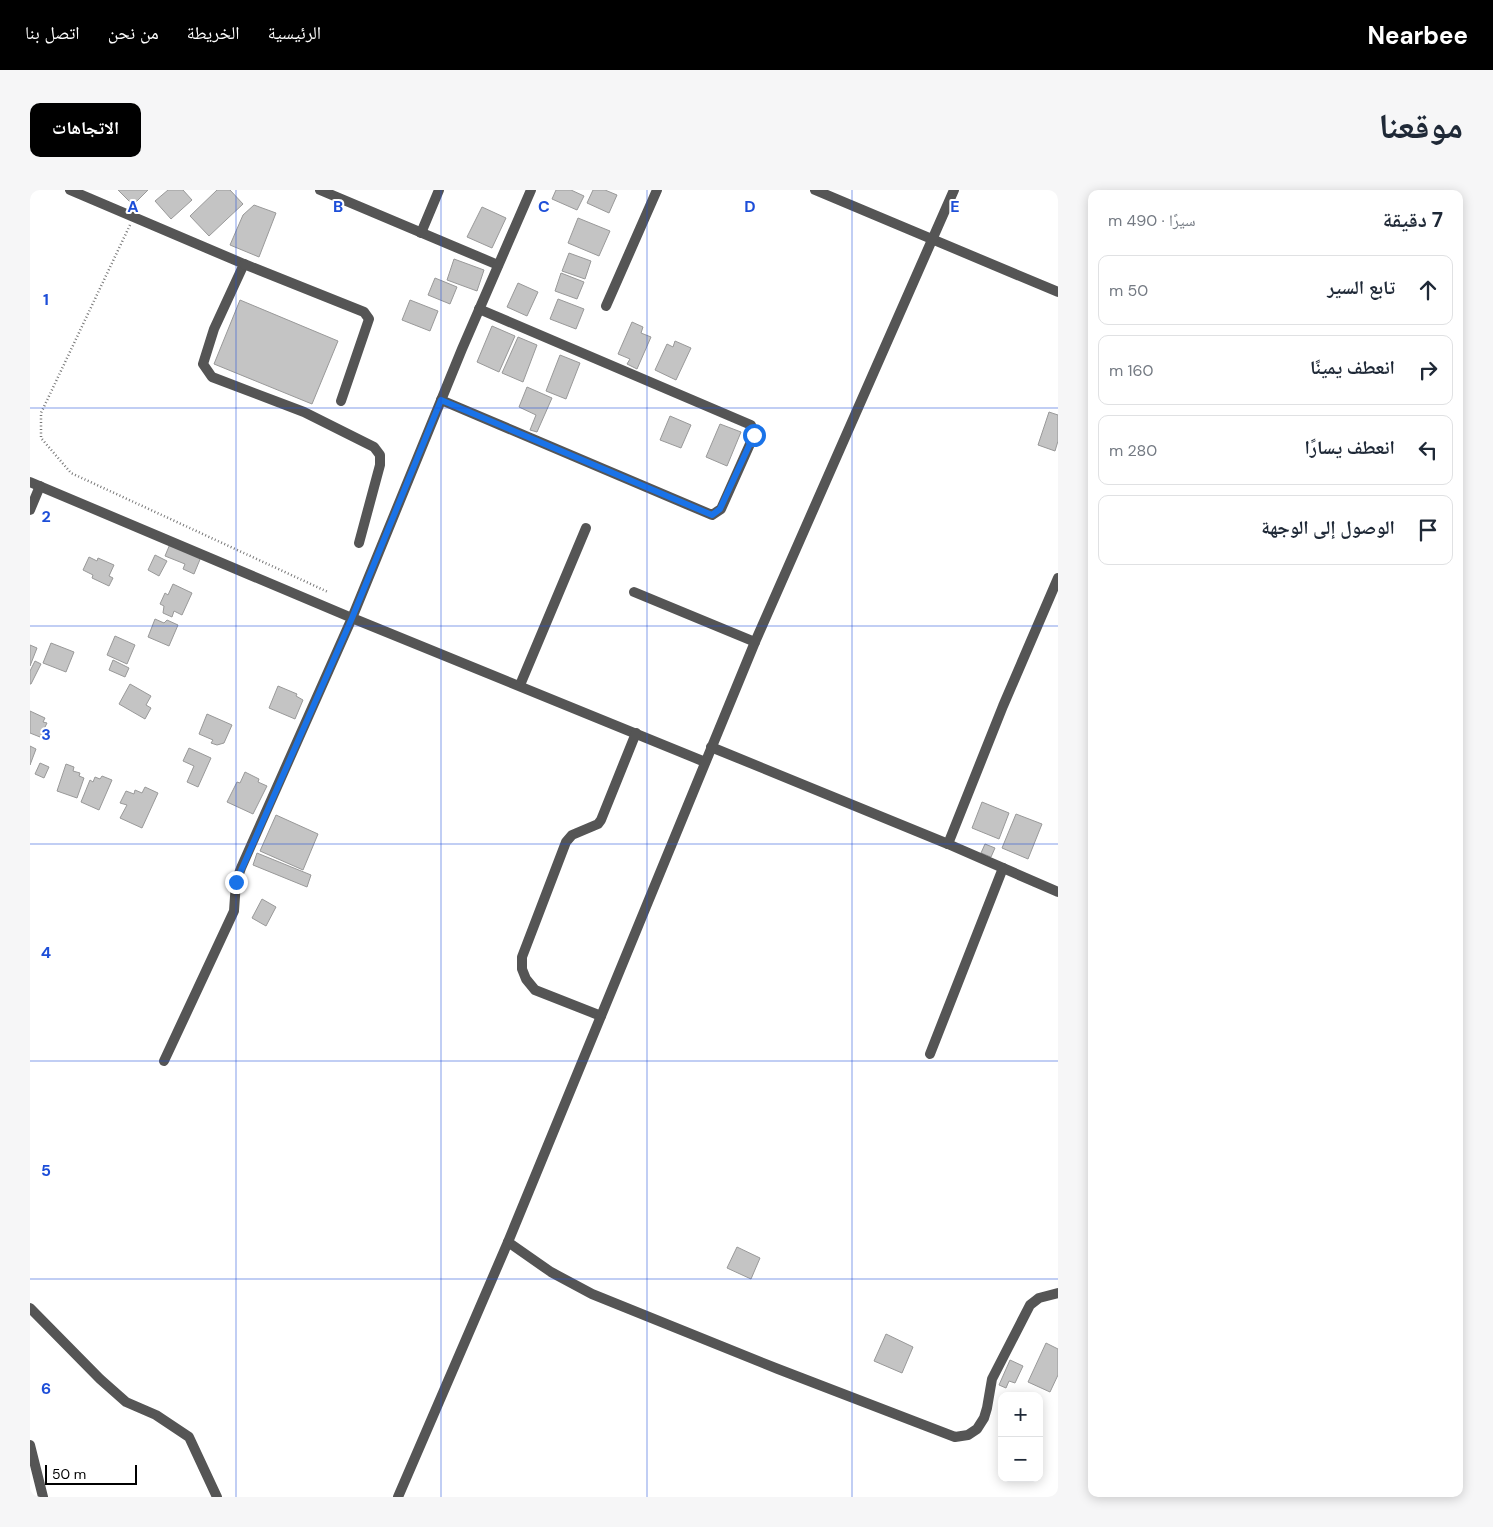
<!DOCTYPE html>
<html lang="ar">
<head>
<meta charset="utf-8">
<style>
	:root { --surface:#fff; --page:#f6f6f7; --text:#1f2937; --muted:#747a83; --line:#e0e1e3; --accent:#000 }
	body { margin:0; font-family:"DM Sans","Noto Naskh Arabic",sans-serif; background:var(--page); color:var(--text); direction:rtl }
	.controls { position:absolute; right:15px; bottom:15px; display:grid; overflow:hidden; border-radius:10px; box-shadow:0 2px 12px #0003 }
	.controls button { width:45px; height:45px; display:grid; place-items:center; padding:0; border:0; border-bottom:1px solid var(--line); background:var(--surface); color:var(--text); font:25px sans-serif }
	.scale { position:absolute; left:15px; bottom:12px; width:92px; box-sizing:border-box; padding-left:5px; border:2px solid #000; border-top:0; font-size:14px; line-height:18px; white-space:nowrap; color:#000; -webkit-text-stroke:4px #fff; paint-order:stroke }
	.stop { position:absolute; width:15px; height:15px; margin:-11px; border:4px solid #1a73e8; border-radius:50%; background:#fff }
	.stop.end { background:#1a73e8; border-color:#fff; box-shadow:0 1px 5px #0008 }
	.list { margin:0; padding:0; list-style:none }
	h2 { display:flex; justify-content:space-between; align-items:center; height:65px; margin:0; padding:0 20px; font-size:21px }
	h2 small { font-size:16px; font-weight:400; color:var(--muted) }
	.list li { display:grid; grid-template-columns:32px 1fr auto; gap:15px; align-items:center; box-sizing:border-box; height:70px; margin:0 10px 10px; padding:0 10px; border:1px solid var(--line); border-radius:10px }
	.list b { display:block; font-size:19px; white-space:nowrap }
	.list em { font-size:16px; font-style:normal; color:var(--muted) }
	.icon { flex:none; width:28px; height:28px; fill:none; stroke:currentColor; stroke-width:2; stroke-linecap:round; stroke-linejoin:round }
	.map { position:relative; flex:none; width:1028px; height:1307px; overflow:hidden; direction:ltr; border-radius:10px }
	header { display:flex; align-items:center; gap:30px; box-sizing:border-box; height:70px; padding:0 25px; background:var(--accent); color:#fff }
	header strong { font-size:24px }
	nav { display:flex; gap:28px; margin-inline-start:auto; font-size:18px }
	.intro { display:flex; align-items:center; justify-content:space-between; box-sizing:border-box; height:120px; padding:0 30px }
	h1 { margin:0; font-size:35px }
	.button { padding:12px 22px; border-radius:10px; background:var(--accent); color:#fff; font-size:18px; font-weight:700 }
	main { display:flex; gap:30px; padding:0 30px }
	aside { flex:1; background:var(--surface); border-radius:10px; box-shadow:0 2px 12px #0003 }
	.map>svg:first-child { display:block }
</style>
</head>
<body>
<header>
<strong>Nearbee</strong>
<nav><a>الرئيسية</a><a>الخريطة</a><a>من نحن</a><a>اتصل بنا</a></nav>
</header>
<div class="intro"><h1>موقعنا</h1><a class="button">الاتجاهات</a></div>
<main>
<aside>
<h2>7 دقيقة<small>سيرًا · 490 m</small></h2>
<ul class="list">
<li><svg class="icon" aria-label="ahead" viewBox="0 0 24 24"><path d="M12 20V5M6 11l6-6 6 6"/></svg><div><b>تابع السير</b></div><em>50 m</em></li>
<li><svg class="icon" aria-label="right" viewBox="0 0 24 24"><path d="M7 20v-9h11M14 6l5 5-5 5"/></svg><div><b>انعطف يمينًا</b></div><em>160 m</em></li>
<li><svg class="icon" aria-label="left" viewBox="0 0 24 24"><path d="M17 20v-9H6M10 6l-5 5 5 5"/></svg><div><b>انعطف يسارًا</b></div><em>280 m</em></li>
<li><svg class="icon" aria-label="arrive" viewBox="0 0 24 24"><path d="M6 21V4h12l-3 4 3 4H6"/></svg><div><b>الوصول إلى الوجهة</b></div></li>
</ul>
</aside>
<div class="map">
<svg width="1028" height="1307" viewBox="0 0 1028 1307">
	<rect width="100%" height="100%" fill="#fff"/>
	<g fill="#c4c4c4" stroke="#999">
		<path d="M88 0H118L103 15Z"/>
		<path d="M138 0H153L162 10 141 29 125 11Z"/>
		<path d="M187 0H200L213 14 179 46 160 26Z"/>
		<path d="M526 0H541L554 6 547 20 522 9Z"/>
		<path d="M563 0H575L587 5 579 23 557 13Z"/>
		<path d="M224 15 246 23 229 67 200 55 213 25Z"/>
		<path d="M452 17 476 28 462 58 437 47Z"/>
		<path d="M548 28 580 41 569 66 538 53Z"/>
		<path d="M539 63 561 71 555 89 532 81Z"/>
		<path d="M424 69 454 80 447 101 417 90Z"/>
		<path d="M531 83 554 92 547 109 525 101Z"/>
		<path d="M405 88 427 97 420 114 398 105Z"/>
		<path d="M488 93 508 102 497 126 477 117Z"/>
		<path d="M528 109 554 119 546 139 520 129Z"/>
		<path d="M210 110 308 151 282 214 184 174Z"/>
		<path d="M380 110 408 121 400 141 372 130Z"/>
		<path d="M602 132 613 137 611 143 621 147 607 179 597 174 600 169 588 164Z"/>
		<path d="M462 136 485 146 469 182 447 172Z"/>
		<path d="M488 147 507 155 493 192 472 183Z"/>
		<path d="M645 151 661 158 646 190 625 180 637 154 643 157Z"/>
		<path d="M530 165 550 173 536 209 516 201Z"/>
		<path d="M497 197 522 208 507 242 500 240 506 225 489 217Z"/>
		<path d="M1019 222 1028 225V251L1025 261 1008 255Z"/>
		<path d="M640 226 661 235 651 258 630 250Z"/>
		<path d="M690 234 711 242 697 276 676 267Z"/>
		<path d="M140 354 171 367 164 384 153 379 155 374 135 366Z"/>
		<path d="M125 365 137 371 129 386 118 380Z"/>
		<path d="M59 367 67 371 68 368 84 375 79 386 83 388 79 396 62 388 63 385 53 380Z"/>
		<path d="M143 394 162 403 152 425 144 421 142 427 133 423 134 416 130 414 135 403 138 405Z"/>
		<path d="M125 429 134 433 137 430 148 435 139 456 118 447Z"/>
		<path d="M85 446 105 455 97 474 77 465Z"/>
		<path d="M21 453 44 462 36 482 13 473Z"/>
		<path d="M0 455 7 458 0 476Z"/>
		<path d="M83 470 99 478 95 487 79 480Z"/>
		<path d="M5 471 11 474 1 494H0V481Z"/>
		<path d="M100 494 121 506 116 515 121 518 115 529 89 514Z"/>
		<path d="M248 496 267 504 266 506 273 510 265 529 239 518Z"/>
		<path d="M0 521 15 528 13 532 17 533 10 547 0 543Z"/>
		<path d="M177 524 202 535 194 553 187 555 181 553 183 550 169 544Z"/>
		<path d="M0 556 6 559 0 575Z"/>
		<path d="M159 558 181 568 168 597 157 592 164 576 153 571Z"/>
		<path d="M10 573 19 577 14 588 5 584Z"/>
		<path d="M36 574 44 577 43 581 50 583 49 586 54 588 47 608 27 601Z"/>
		<path d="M215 582 229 589 228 592 237 596 223 624 197 612 207 592 210 593Z"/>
		<path d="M72 586 82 590 69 620 51 612 60 590 63 592 65 587 70 589Z"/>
		<path d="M115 597 128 603 112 638 90 628 97 615 90 613 96 601 104 604 105 600 112 603Z"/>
		<path d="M952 612 979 623 969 649 942 638Z"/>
		<path d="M986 624 1012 634 998 669 972 658Z"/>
		<path d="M246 625 288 644 273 680 230 661Z"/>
		<path d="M955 654 965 658 961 667 951 663Z"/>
		<path d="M227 663 281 685 277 697 223 675Z"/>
		<path d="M232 709 246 717 236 736 222 728Z"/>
		<path d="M707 1057 730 1068 721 1089 697 1078Z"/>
		<path d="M856 1144 883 1157 872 1183 844 1171Z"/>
		<path d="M1016 1153 1028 1159V1185L1020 1202 998 1192Z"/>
		<path d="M980 1170 993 1176 985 1193 979 1191 976 1198 969 1195Z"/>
	</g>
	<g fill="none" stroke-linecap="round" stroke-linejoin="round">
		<path stroke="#777" stroke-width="2.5" stroke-dasharray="1 2.5" stroke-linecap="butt" d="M100 35 11 223V248L41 283 298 402"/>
		<g stroke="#555" stroke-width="10">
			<path d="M40 0 214 74 184 139 173 174 182 187 274 222 344 257 350 265V275L329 353"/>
			<path d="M290 0 468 75"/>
			<path d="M501 0 432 159 322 428 675 572"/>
			<path d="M785 0 1028 102"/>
			<path d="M391 43 409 0"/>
			<path d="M214 74 334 122 339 129 311 211"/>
			<path d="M576 116 627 0"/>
			<path d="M411 210 682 325 691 319 724 245 721 235 449 119"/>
			<path d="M0 292 322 428 211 678 206 692 204 721 134 871"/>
			<path d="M0 320 10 296"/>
			<path d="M604 402 725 452"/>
			<path d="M490 495 556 338"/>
			<path d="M681 557 918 654 1028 702"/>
			<path d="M918 654 973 516 1028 388"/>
			<path d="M571 826 505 800 496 789 492 779V767L536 652 542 645 568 634 571 630 606 543"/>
			<path d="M900 864 973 678"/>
			<path d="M478 1052 521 1082 562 1104 748 1179 925 1247 938 1245 947 1239 954 1228 957 1218 962 1189 1000 1115 1009 1108 1028 1103"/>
			<path d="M0 1118 70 1189 96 1212 126 1225 159 1247 187 1307"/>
			<path d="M0 1255 13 1307"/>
			<path d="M368 1307 478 1052 725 452 924 0"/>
		</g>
	</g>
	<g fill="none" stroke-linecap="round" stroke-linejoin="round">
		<path stroke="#1a73e8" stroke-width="6" d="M206 692 322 428 411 210 682 325 690 319 724 245"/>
	</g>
	<path fill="none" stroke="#1d4ed8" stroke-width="1" stroke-opacity="0.55" d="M206 0V1307M411 0V1307M617 0V1307M822 0V1307M0 218H1028M0 436H1028M0 654H1028M0 871H1028M0 1089H1028"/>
	<g font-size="16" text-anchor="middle" font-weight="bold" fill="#1d4ed8" stroke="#fff" stroke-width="4" stroke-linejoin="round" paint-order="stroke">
		<text x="103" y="22">A</text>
		<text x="308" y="22">B</text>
		<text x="514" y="22">C</text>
		<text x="720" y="22">D</text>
		<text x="925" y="22">E</text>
		<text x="16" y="115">1</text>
		<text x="16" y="332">2</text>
		<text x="16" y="550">3</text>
		<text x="16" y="768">4</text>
		<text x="16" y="986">5</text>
		<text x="16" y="1204">6</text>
	</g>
</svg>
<div class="controls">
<button>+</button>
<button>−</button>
</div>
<div class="scale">50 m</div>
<div class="stop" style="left:724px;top:245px"></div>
<div class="stop end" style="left:206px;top:692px"></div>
</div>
</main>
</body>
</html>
